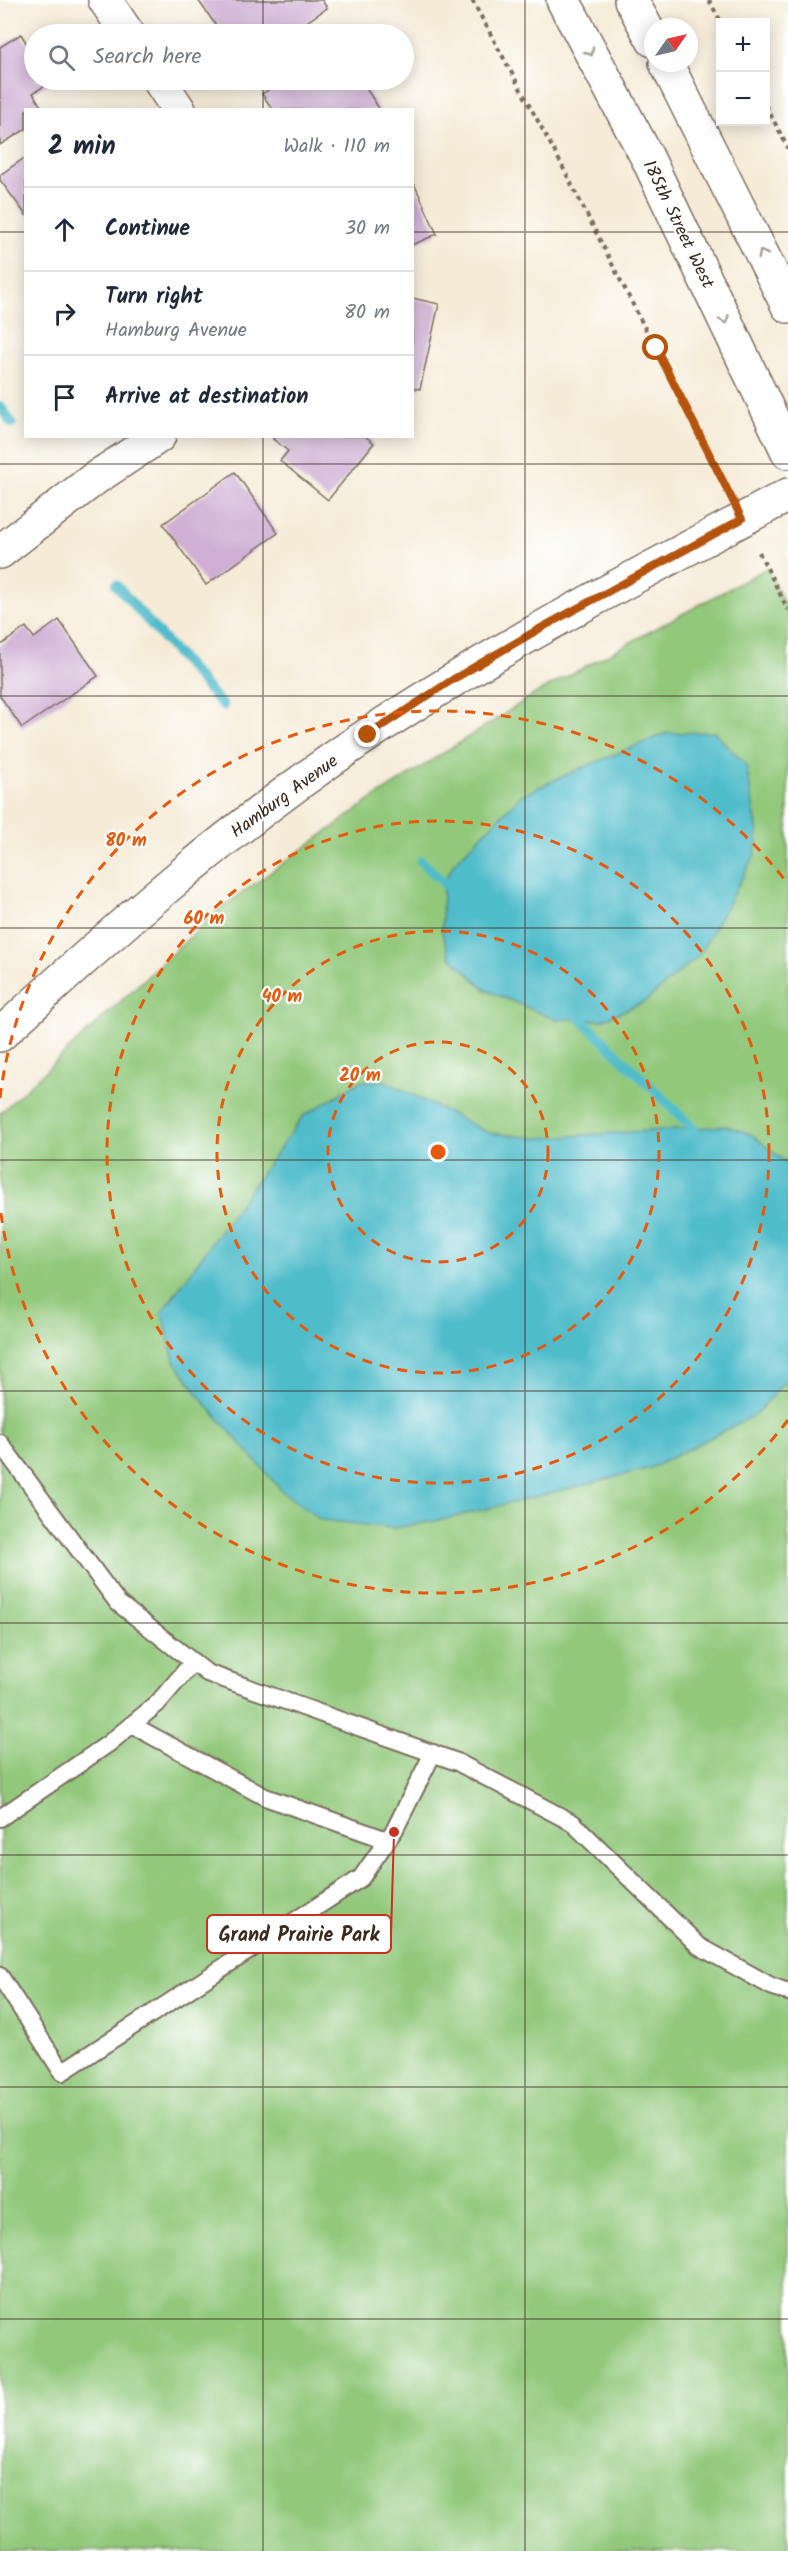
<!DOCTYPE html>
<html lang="en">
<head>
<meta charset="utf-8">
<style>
	:root { --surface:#fff; --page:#f6f6f7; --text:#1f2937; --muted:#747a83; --line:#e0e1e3 }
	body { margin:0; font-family:Kalam,sans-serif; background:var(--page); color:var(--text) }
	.controls { position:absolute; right:18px; top:18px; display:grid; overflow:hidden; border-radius:0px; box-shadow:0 3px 15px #0003 }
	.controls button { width:54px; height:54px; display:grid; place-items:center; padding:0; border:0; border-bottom:2px solid var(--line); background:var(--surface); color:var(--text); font:30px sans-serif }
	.compass { position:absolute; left:644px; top:18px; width:54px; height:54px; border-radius:50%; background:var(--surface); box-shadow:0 3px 15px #0003; rotate:56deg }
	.stop { position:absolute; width:18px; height:18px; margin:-14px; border:4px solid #b45309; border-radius:50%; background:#fff }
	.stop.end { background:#b45309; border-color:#fff; box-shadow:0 2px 6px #0008 }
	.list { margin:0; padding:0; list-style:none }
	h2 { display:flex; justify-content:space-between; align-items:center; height:78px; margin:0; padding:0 24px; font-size:26px }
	h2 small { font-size:20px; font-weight:400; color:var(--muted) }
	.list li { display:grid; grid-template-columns:39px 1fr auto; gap:18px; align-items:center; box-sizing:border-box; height:84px; padding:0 24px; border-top:2px solid var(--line) }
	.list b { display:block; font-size:22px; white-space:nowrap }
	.list p { margin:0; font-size:20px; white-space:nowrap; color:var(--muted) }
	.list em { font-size:20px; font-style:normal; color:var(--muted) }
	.icon { flex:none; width:33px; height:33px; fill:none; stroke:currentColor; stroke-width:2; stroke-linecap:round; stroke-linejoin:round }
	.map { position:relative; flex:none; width:788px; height:2551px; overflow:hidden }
	.search { position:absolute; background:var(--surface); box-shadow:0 3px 15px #0003; left:24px; top:24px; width:390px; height:66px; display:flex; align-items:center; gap:15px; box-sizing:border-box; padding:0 21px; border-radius:33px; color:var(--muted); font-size:22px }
	.panel { position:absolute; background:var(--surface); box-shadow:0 3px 15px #0003; left:24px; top:108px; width:390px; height:330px; border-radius:0px }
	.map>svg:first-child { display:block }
</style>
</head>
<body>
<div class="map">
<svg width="788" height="2551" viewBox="0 0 788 2551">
	<rect width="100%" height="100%" fill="#fff"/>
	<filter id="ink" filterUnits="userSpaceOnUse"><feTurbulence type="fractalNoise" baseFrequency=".0167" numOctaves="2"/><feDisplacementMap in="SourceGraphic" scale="12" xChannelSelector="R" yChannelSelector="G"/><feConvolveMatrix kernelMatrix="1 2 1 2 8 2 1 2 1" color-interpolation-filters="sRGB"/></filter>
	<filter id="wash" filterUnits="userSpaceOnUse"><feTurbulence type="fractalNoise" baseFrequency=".008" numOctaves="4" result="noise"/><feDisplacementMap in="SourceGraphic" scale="24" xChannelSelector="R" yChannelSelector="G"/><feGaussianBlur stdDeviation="1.35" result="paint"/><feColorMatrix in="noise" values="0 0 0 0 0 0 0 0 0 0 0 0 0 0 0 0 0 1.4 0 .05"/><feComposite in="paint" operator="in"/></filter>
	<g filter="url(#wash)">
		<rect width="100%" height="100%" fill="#f5ebd7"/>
		<path fill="#91c87a" stroke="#66794c" stroke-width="1.5" d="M767 568 788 612V2551H0V1113L220 909 372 799 535 694Z"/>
		<g fill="#50bcca" stroke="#467374" stroke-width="1.5">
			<path d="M714 732 746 765 758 833 755 855 699 955 646 1001 602 1020 554 1019 486 990 450 956 442 933 443 884 454 863 522 795 577 770 667 733Z"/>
			<path d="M361 1081H385L489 1133 537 1138 726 1126 751 1134 788 1164V1378L755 1415 651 1468 442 1520 394 1528 321 1520 283 1492 203 1401 174 1360 162 1312 303 1116Z"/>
		</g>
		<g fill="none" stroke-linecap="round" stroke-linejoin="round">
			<g stroke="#50bcca" stroke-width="10">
				<path d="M0 406 12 423"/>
				<path d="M116 585 223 706"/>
				<path d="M421 861 453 892"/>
				<path d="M573 1011 701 1136"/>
			</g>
		</g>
		<g id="blocks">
			<g fill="#cfafd4">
				<path d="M198 0H322L327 8 289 34H222Z"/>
				<path d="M21 34 34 56V80H49L51 82 33 93 43 110H26V129L0 145V47Z"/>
				<path d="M283 80H373L364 85 380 110H273L262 94Z"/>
				<path d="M26 157V215L0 180V175Z"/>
				<path d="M412 179 437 234 412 245Z"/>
				<path d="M412 298 439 304 420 389 412 388Z"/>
				<path d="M275 436H365L374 443 328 500 280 461 288 451 273 439Z"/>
				<path d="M235 472 278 533 206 585 163 524Z"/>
				<path d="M59 620 98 676 22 728 0 696V646L26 627 34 638Z"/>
			</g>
		</g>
	</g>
	<g filter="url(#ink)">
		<use href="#blocks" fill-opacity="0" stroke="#7c6e5f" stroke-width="1.5"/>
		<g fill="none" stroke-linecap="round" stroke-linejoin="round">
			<defs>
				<g id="service">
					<path d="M0 1443 118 1603 207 1673 457 1762 573 1823 699 1946 771 1986 788 1992"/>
					<path d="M132 1725 265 1797 387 1840"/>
					<path d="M0 1818 108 1744 157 1704 193 1662"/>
					<path d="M0 1976 62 2072 361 1878 395 1829 433 1753"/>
				</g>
				<g id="minor">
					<path d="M105 0 128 34"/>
					<path d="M159 80 179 110"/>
					<path d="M0 552 94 479 159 436"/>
					<path d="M0 1035C117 927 237 822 369 734 503 644 646 571 788 495"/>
				</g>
				<g id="tertiary">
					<path d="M563 0 647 157 788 452"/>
					<path d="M631 0 653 40"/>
					<path d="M666 63 788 306"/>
				</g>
			</defs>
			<use href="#service" stroke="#7c6e5f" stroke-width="20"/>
			<use href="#minor" stroke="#7c6e5f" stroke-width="36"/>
			<use href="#tertiary" stroke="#7c6e5f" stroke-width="36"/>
			<g stroke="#7c6e5f" stroke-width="4" stroke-dasharray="4.5 4.5" stroke-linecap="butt">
				<path d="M472 0 557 156 727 489"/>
				<path d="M709 0 721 22"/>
				<path d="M766 106 788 148"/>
				<path d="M759 552 788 610"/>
			</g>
			<use href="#service" stroke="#fff" stroke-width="16"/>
			<use href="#minor" stroke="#fff" stroke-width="33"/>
			<use href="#tertiary" stroke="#fff" stroke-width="33"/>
		</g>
		<defs><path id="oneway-chevron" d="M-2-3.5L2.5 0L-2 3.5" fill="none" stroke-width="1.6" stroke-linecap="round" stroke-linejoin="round" transform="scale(1.5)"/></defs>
		<g stroke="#a79f9a">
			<use href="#oneway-chevron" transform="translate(590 52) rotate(62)"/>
			<use href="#oneway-chevron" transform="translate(762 254) rotate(-117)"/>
			<use href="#oneway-chevron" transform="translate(725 320) rotate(65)"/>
		</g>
	</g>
	<g fill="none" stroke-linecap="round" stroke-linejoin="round" filter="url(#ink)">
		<path stroke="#b45309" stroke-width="8" d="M368 735 452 680 539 629 742 519 656 348"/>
	</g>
	<path fill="none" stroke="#3b2a1e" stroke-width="1.5" stroke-opacity="0.55" d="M263 0V34M525 0V2551M263 80V110M0 232H26M412 232H788M263 436V2551M0 464H788M0 696H788M0 928H788M0 1160H788M0 1391H788M0 1623H788M0 1855H788M0 2087H788M0 2319H788"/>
	<g fill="none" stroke="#e8590c" stroke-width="3" stroke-dasharray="10 8">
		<circle cx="438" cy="1152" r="110"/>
		<circle cx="438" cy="1152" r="221"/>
		<circle cx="438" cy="1152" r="331"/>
		<path d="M788 1420A441 441 0 0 1 0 1206M0 1098A441 441 0 0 1 788 884"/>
	</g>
	<g text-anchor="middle" stroke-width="4.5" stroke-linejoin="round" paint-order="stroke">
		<g font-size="18" fill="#3b2a1e" stroke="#fff">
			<text transform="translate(679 224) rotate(64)" y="6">185th Street West</text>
			<text transform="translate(284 796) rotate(-36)" y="6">Hamburg Avenue</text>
		</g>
	</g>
	<circle cx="438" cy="1152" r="9" fill="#e8590c" stroke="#fff" stroke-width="3"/>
	<g font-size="18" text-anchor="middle" font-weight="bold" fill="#e8590c" stroke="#fff" stroke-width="4.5" stroke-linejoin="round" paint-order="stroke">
		<text x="126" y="846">80 m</text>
		<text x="204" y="924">60 m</text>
		<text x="282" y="1002">40 m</text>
		<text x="360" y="1081">20 m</text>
	</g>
	<path fill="none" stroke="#c8321e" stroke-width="2" d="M394 1832L391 1934"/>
	<circle fill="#c8321e" stroke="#fff" stroke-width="2" cx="394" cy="1832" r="6"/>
	<rect fill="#fff" stroke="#c8321e" stroke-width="2" x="207" y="1915" width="184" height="38" rx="6"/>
	<g font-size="20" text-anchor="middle" font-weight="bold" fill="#3b2a1e">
		<text x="299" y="1941">Grand Prairie Park</text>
	</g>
</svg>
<div class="controls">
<button>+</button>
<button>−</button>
</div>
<svg class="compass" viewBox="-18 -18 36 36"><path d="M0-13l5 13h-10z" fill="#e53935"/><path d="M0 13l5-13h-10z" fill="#747a83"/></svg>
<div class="stop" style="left:656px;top:348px"></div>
<div class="stop end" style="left:368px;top:735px"></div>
<div class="search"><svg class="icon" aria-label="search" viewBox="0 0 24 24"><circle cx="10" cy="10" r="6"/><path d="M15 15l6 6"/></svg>Search here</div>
<section class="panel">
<h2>2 min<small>Walk · 110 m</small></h2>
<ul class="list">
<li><svg class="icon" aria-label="ahead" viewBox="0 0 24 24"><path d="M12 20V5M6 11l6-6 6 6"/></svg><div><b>Continue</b></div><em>30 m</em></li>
<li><svg class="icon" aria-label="right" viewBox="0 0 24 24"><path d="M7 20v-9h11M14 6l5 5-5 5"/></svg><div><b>Turn right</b><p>Hamburg Avenue</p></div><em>80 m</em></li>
<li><svg class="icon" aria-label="arrive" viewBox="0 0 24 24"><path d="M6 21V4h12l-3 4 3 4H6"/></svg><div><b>Arrive at destination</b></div></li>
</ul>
</section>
</div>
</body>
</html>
